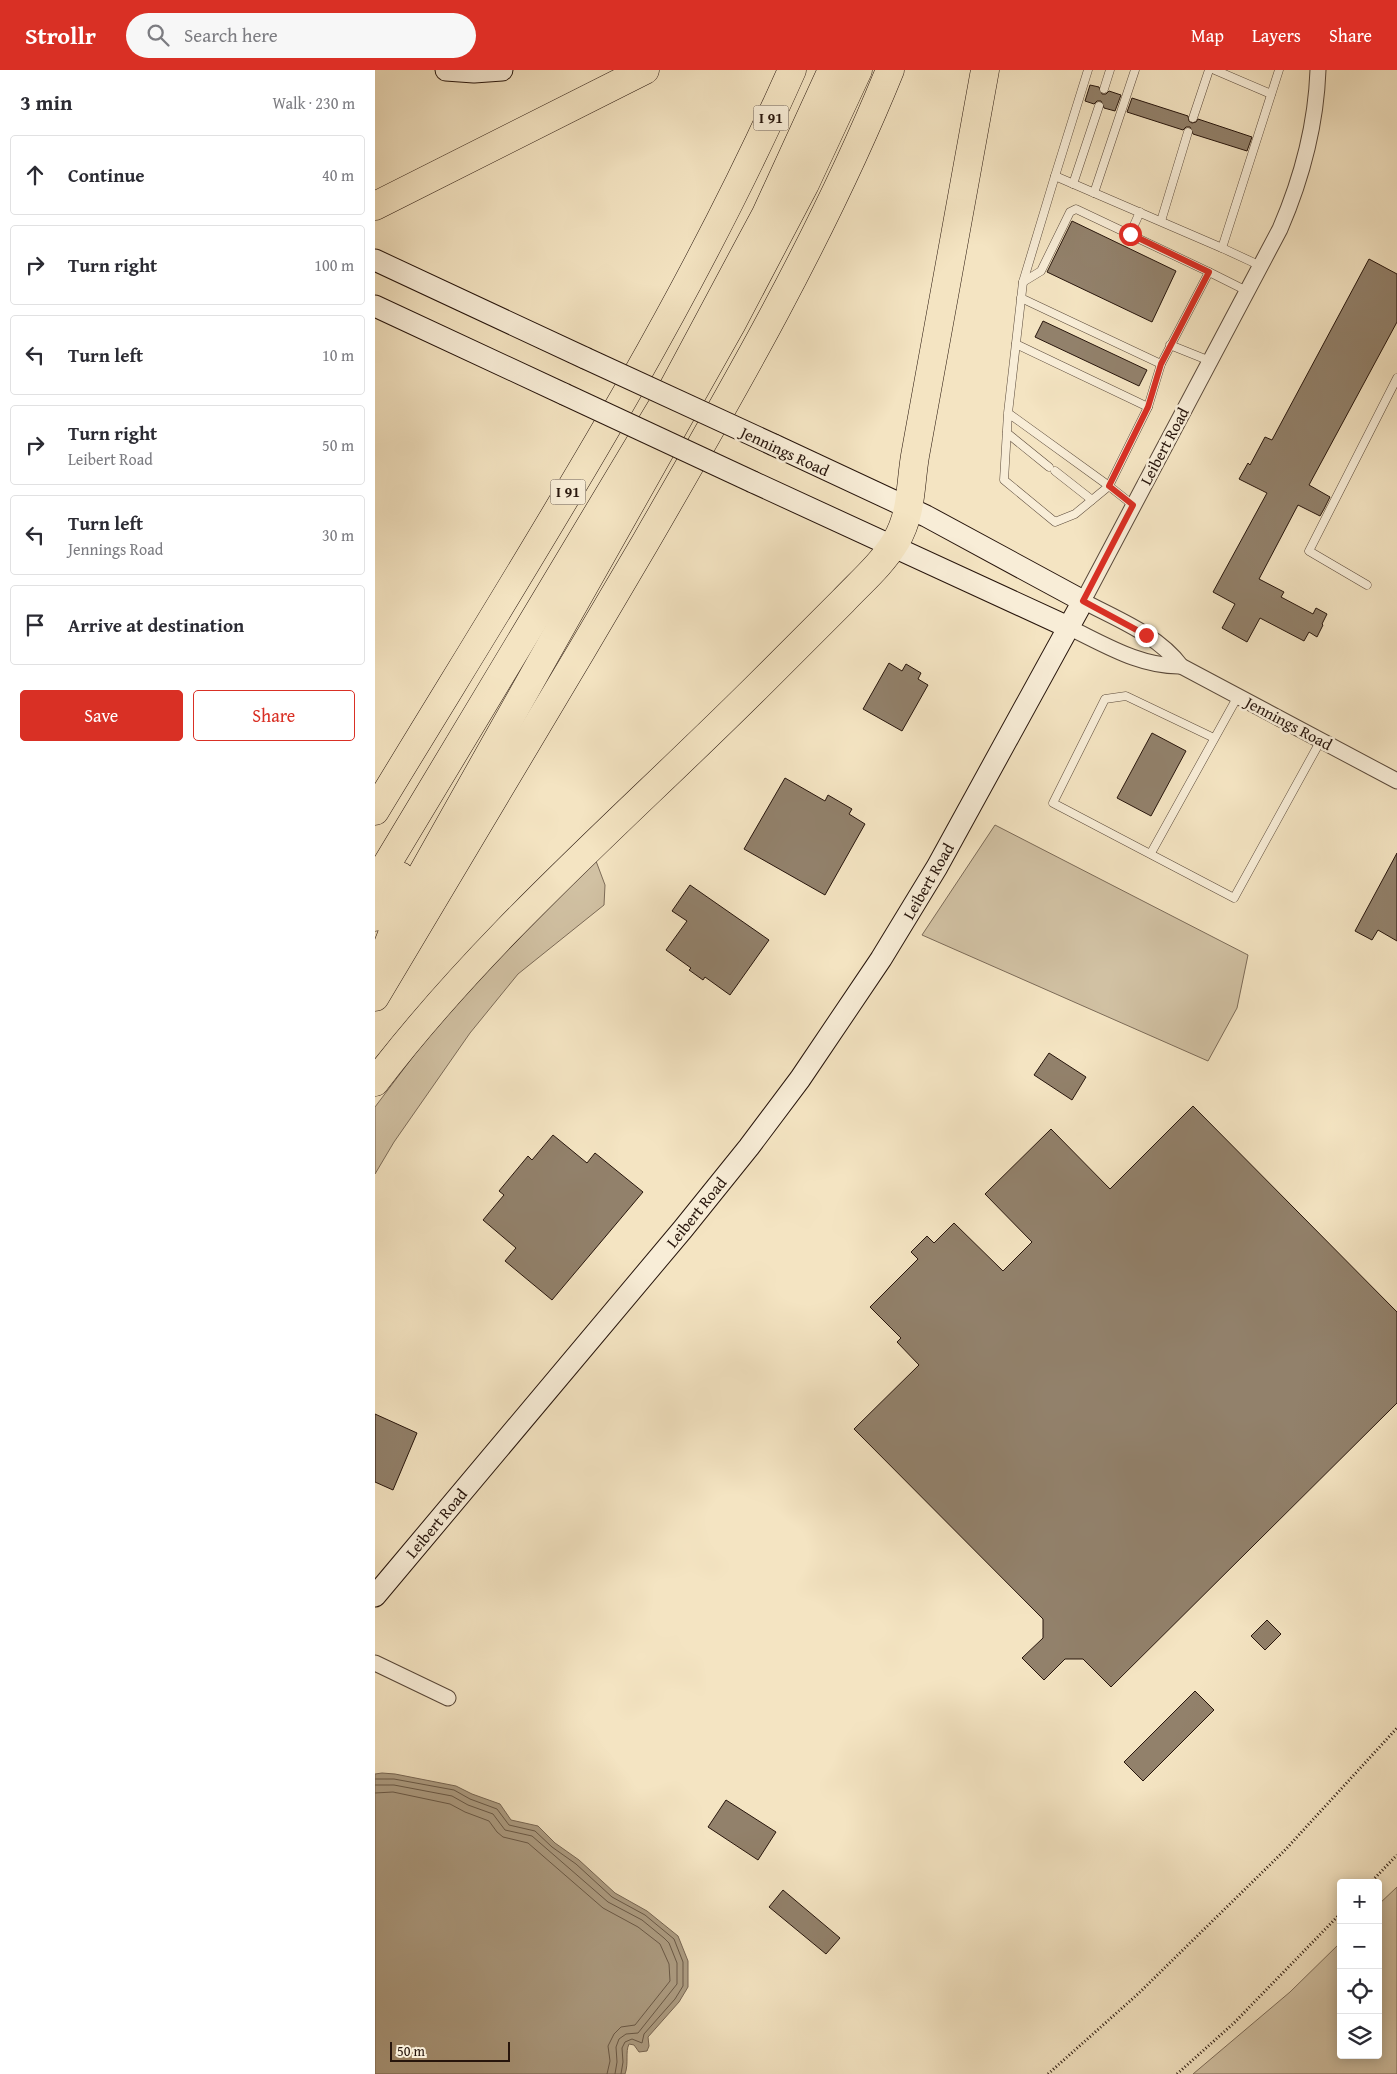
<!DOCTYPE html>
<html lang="en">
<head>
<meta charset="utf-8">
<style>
	:root { --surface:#fff; --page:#f7f7f7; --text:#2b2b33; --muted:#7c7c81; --line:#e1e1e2; --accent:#d93025 }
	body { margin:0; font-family:"Gentium Book Plus",serif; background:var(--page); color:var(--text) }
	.controls { position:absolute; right:15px; bottom:15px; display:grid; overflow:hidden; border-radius:5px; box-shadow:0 2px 12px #0003 }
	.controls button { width:45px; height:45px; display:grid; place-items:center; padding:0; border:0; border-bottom:1px solid var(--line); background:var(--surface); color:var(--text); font:25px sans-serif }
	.scale { position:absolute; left:15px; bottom:12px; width:120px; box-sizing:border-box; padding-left:5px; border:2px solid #27150c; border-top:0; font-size:14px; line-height:18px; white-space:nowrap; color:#27150c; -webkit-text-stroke:4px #f8edd7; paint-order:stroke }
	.stop { position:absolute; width:15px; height:15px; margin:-11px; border:4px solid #d93025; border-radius:50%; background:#fff }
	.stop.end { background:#d93025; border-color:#fff; box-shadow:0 1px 5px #0008 }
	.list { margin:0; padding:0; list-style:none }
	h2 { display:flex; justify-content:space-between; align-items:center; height:65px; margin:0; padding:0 20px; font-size:21px }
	h2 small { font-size:16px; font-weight:400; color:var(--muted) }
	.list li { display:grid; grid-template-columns:32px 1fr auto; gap:15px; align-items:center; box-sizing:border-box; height:80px; margin:0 10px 10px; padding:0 10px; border:1px solid var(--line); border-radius:5px }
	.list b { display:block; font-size:19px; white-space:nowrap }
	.list p { margin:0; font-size:16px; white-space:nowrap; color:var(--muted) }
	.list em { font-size:16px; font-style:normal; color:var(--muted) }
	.actions { display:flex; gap:10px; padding:15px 20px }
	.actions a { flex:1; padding:11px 0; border:1px solid var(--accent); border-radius:5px; text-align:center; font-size:18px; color:var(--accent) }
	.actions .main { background:var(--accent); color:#fff }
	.icon { flex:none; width:28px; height:28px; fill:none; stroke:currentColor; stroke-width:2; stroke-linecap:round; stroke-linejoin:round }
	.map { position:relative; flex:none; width:1022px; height:2004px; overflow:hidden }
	header { display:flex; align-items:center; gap:30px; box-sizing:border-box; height:70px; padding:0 25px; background:var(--accent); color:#fff }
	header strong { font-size:24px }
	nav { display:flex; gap:28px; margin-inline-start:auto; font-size:18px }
	.search { width:350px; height:45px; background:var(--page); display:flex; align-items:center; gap:12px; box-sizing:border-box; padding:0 18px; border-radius:28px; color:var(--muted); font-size:19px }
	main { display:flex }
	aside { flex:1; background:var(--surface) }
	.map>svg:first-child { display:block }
</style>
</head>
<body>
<header>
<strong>Strollr</strong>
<div class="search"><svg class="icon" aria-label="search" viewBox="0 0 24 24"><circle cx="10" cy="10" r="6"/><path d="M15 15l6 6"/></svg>Search here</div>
<nav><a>Map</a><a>Layers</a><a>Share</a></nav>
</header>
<main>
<aside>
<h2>3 min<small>Walk · 230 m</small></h2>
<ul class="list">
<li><svg class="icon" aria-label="ahead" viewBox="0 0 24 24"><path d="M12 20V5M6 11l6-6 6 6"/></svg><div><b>Continue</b></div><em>40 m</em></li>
<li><svg class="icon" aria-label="right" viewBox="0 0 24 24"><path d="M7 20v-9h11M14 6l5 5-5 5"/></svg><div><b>Turn right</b></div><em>100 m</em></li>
<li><svg class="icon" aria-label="left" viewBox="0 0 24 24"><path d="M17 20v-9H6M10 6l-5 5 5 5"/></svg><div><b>Turn left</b></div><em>10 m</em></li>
<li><svg class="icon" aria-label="right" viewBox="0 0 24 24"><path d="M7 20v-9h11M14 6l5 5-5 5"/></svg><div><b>Turn right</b><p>Leibert Road</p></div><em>50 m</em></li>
<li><svg class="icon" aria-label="left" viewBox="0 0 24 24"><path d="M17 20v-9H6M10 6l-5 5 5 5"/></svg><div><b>Turn left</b><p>Jennings Road</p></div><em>30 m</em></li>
<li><svg class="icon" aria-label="arrive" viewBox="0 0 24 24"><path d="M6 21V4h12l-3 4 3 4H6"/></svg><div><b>Arrive at destination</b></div></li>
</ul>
<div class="actions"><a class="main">Save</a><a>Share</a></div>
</aside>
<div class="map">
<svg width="1022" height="2004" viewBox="0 0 1022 2004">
	<rect width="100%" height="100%" fill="#f4e4c2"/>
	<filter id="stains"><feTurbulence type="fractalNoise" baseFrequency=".004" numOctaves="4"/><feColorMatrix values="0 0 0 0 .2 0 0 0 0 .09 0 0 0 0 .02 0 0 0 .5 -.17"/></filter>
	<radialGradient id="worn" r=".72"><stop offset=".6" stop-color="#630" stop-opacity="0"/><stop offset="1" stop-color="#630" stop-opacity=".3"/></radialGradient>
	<g fill="#d1c1a3" stroke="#7c6b58">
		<path d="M620 755 873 885 862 938 833 991 547 865Z"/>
		<path d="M221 791 230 815 229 835 143 904 95 963 19 1072 0 1104V1037L55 964 99 914Z"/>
		<path d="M1022 1817V2004H818L915 1922 966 1872V1985H1003V1835Z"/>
	</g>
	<path fill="#ae9e84" stroke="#786754" d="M7 1703 20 1704 81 1716 97 1724 125 1734 136 1750 163 1756 180 1773 204 1790 240 1823 272 1841 303 1866 313 1891V1917L304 1932 273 1967 274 1976 272 1981 264 1982 259 1975 254 1974C250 1982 254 1993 250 2004H0V1704Z"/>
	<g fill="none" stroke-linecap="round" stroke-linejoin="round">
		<g stroke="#6a5a48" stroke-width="1">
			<path d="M0 1709H19L79 1720 95 1729 122 1739 134 1755 160 1761 177 1777 201 1794 237 1827 270 1845 299 1869 308 1892V1916L300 1929 269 1964 267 1973 257 1969 250 1972 247 1978 248 1992 246 2004"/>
			<path d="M0 1715H19L77 1726 93 1735 118 1744 130 1760 157 1766 233 1832 267 1850 289 1868 294 1873 302 1893V1914L263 1963 251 1964 244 1969 241 1977 242 1992 240 2004"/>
			<path d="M0 1723 18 1722 75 1734 90 1742 114 1751 122 1762 128 1767 153 1773 228 1838 263 1857 285 1874 294 1894 295 1911 260 1955 246 1957 239 1964 233 1976 235 1991 232 2004"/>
		</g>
	</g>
	<g fill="#92816b" stroke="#27150c">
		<path d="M715 15 724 17 727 24H731L734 21 746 25 740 41 729 38 726 31H722L719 34 710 31Z"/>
		<path d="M757 28 813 46 814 51 817 53 821 52 823 49 877 67 872 81 818 64 815 57H811L808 60 752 42Z"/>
		<path d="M697 151 801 201 777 252 672 202Z"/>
		<path d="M994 189 1022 204V252L934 415 955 427 949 439 945 446 923 435 884 509 909 522 906 527 938 544 941 538 952 544 947 554 948 555 942 567 934 562 929 571 885 548 872 572 847 558 860 534 838 522 892 423 864 409 873 393 875 395 890 367 897 370Z"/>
		<path d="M668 251 772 300 764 316 660 267Z"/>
		<path d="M514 593 527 601 531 594 546 603 543 609 553 615 527 661 488 639Z"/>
		<path d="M777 663 811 681 776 746 742 728Z"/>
		<path d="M410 708 450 731 453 725 477 739 474 744 490 754 450 825 369 779Z"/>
		<path d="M1022 783V871L1003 860 997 870 980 861Z"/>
		<path d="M315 815 394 870 355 925 330 907 328 910 314 900 316 898 291 880 312 851 297 841Z"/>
		<path d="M674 983 711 1007 697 1030 659 1005Z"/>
		<path d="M818 1036 1022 1242V1333L736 1617 708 1589H690L669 1610 647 1588 668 1568V1549L479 1359 544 1295 522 1272 526 1268 495 1237 543 1189 536 1182 552 1166 559 1173 579 1153 628 1201 657 1172 610 1124 676 1059 735 1119Z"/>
		<path d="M178 1065 212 1093 220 1083 268 1122 177 1230 130 1191 141 1178 108 1150 129 1125 124 1121 153 1086 157 1090Z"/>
		<path d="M0 1344 42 1363 18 1420 0 1412Z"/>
		<path d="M892 1550 906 1564 890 1580 876 1566Z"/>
		<path d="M820 1621 839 1640 768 1711 749 1692Z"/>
		<path d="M351 1730 401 1762 383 1790 333 1757Z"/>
		<path d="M408 1820 465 1868 451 1884 394 1837Z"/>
	</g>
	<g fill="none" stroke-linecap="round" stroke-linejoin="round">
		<defs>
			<g id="lane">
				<path d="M713 0 680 106 847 178"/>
				<path d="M840 0 896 24"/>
				<path d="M729 19 735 0"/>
				<path d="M818 48 834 0"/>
				<path d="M698 114 724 36"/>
				<path d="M719 123 760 0"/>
				<path d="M786 151 813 62"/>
				<path d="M755 164 765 142"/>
				<path d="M886 196 847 178 904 0"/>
				<path d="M648 212 666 201 695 142 701 139 834 202"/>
				<path d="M646 228 786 294"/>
				<path d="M641 274 773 337"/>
				<path d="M795 275 835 291"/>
				<path d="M633 343 734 416 700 444 680 452 629 410 633 343 648 212 680 106"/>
				<path d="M632 363 674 397"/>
				<path d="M680 401 717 430"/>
				<path d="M758 435 734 416 773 337 786 294 834 202 872 221"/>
				<path d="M992 515 934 481 1022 308"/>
				<path d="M839 668 751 626 730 629 678 733 859 828 946 670"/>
				<path d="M776 783 863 626"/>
			</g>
			<g id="street">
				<path d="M943 0C941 55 927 108 905 159L708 531C741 549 782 564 806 596L1022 711"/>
				<path d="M693 557C729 574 765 597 806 596"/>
				<path d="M0 1593 73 1628"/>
			</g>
			<g id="secondary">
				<path d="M71 0 99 2 127 0"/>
				<path d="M0 190 210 288"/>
				<path d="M0 236 189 324"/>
				<path d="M378 412 693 557"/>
				<path d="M0 1526 308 1159 374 1077 425 1009 506 889 562 797 708 531 551 446 399 375"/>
			</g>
			<g id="highway">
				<path d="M0 136 270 0"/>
				<path d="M0 741C147 498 302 260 417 0"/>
				<path d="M0 814 298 318 391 144 457 0"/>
				<path d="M0 847 25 806"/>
				<path d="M4 898 26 841 356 255 430 114 483 0"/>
				<path d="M0 927C90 776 181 625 270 473 359 319 448 165 515 0"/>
				<path d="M0 1012C113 864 256 743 387 612 414 585 441 558 468 531 486 512 507 494 521 471 537 444 535 416 540 386L610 0"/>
			</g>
		</defs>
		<use href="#lane" stroke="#5a493a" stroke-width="9"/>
		<use href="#street" stroke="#5a493a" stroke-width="17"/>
		<use href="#secondary" stroke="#27150c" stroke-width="23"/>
		<use href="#highway" stroke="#27150c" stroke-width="29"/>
		<g stroke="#27150c" stroke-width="3" stroke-dasharray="1 2.5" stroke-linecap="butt">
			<path d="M995 1813 1022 1785"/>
			<path d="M673 2004 764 1923 911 1779 1022 1658"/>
			<path d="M802 2004 859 1953 966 1843"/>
		</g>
		<use href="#lane" stroke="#f8edd7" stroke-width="8"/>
		<use href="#street" stroke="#f8edd7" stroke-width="15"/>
		<use href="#secondary" stroke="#f8edd7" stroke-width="21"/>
		<use href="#highway" stroke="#f4e4c2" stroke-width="28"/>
		<defs>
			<g id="secondary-bridge">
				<path d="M210 288 399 375"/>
				<path d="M189 324 378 412"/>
			</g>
		</defs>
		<use href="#secondary-bridge" stroke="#27150c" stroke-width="23" stroke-linecap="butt"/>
		<use href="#secondary-bridge" stroke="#f8edd7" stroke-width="21"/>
	</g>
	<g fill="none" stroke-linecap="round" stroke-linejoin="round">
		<path stroke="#d93025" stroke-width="6" d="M755 164 834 202 786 294 773 337 734 416 758 435 708 531 771 565"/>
	</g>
	<g text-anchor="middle" stroke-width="5" stroke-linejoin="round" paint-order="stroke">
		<g fill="#f8edd7" stroke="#665649" stroke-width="1">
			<rect x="378.5" y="35.5" width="35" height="25" rx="4"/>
			<rect x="175.5" y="409.5" width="35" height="25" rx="4"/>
		</g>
		<g font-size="15" font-weight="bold" fill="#27150c">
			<text x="396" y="53">I 91</text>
			<text x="193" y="427">I 91</text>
		</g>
		<g font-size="16" fill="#27150c" stroke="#f8edd7">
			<text transform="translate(789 376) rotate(-62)" y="6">Leibert Road</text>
			<text transform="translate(410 381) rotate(25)" y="6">Jennings Road</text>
			<text transform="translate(914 653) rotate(28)" y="6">Jennings Road</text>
			<text transform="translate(553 811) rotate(-60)" y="6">Leibert Road</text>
			<text transform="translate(321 1142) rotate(-51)" y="6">Leibert Road</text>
			<text transform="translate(61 1453) rotate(-50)" y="6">Leibert Road</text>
		</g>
	</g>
	<rect width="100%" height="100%" filter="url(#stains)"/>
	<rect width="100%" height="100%" fill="url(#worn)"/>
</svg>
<div class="controls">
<button>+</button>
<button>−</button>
<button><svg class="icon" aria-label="locate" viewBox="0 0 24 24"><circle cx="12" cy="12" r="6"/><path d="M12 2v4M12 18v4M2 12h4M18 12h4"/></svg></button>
<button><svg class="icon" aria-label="layers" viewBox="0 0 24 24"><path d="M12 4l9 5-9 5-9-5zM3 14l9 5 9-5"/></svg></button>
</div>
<div class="scale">50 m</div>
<div class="stop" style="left:755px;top:164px"></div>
<div class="stop end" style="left:771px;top:565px"></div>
</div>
</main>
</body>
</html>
